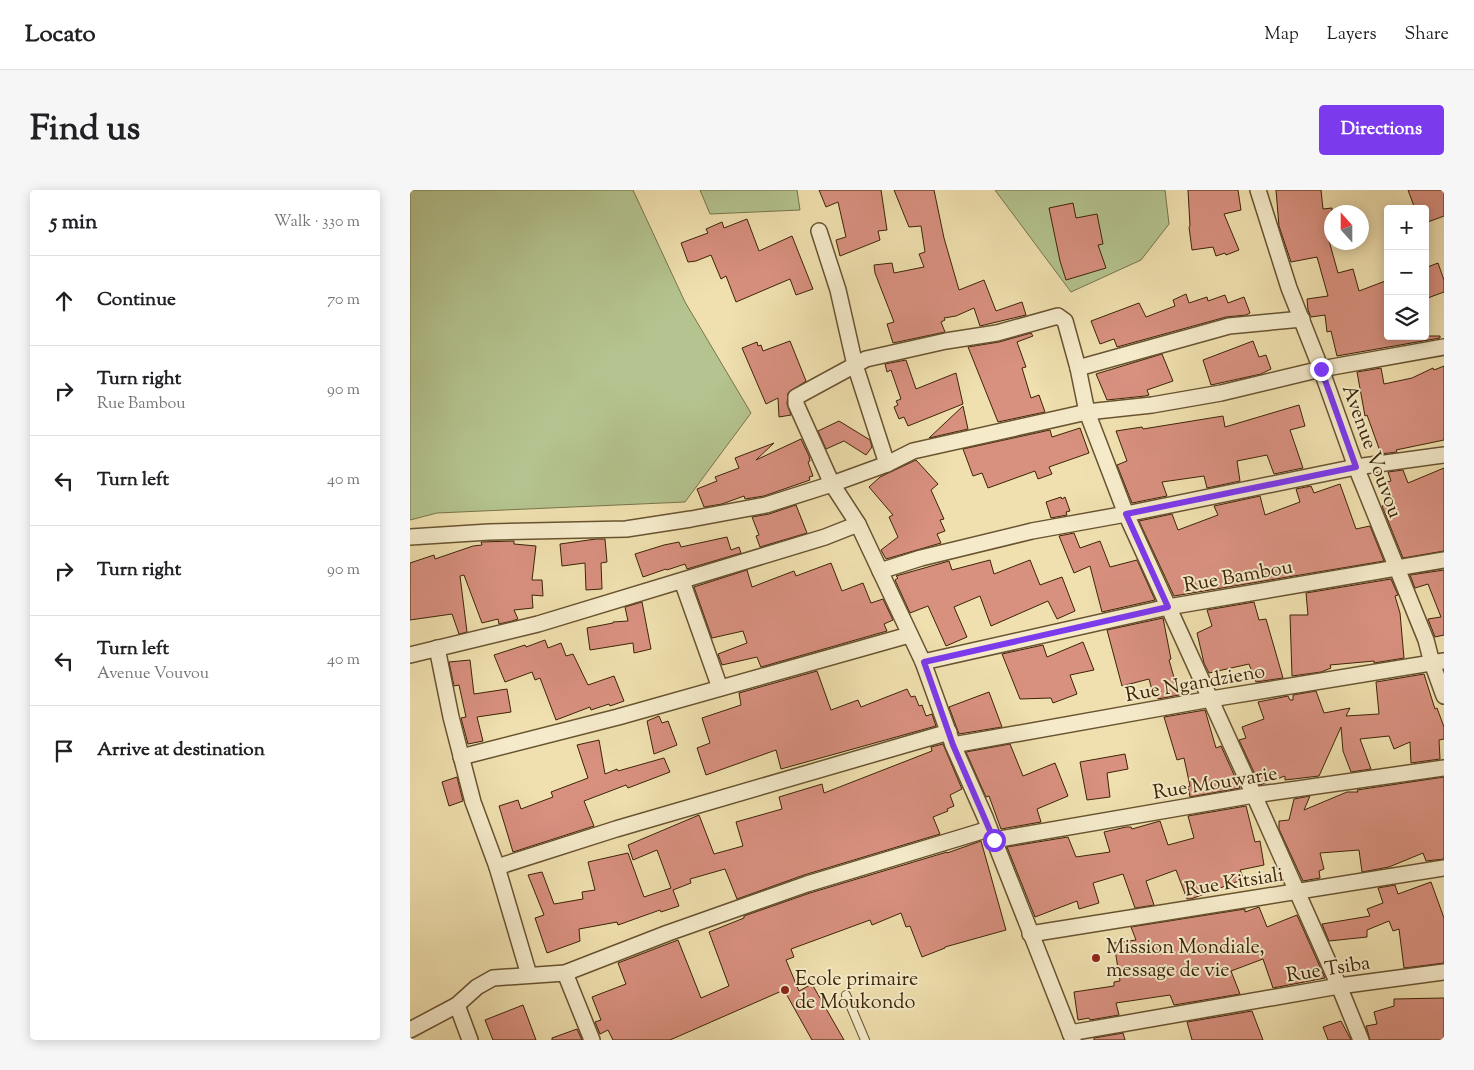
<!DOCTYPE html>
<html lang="en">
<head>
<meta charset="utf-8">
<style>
	:root { --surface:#fff; --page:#f6f6f6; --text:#202124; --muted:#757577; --line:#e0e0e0; --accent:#7c3aed }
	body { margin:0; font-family:"Sorts Mill Goudy",serif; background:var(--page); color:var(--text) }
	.controls { position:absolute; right:15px; top:15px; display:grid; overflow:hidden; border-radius:5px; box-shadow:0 2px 12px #0003 }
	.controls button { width:45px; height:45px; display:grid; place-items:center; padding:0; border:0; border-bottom:1px solid var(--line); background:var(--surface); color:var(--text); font:25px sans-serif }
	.compass { position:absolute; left:914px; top:15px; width:45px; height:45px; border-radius:50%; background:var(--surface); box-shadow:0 2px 12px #0003; rotate:339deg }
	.stop { position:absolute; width:15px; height:15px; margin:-11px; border:4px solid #7c3aed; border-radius:50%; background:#fff }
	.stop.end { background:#7c3aed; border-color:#fff; box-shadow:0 1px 5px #0008 }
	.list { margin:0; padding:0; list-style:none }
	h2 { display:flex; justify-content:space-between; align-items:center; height:65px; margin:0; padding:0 20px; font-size:21px }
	h2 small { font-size:16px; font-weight:400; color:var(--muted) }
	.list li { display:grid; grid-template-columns:32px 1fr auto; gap:15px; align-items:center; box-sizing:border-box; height:90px; padding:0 20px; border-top:1px solid var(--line) }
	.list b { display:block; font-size:19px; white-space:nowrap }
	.list p { margin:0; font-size:16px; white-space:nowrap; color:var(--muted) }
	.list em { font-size:16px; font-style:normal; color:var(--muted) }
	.icon { flex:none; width:28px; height:28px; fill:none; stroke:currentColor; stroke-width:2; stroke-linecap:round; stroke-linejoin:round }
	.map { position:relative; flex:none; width:1034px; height:850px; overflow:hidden; border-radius:5px }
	header { display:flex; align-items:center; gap:30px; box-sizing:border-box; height:70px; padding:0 25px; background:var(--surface); border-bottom:1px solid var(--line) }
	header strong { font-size:24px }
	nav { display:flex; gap:28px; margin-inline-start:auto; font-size:18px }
	.intro { display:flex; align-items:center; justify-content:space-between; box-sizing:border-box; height:120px; padding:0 30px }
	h1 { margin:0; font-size:35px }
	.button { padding:12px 22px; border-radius:5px; background:var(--accent); color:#fff; font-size:18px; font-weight:700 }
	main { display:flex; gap:30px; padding:0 30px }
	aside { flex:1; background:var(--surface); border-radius:5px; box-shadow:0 2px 12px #0003 }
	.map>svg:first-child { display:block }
</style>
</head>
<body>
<header>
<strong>Locato</strong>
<nav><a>Map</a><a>Layers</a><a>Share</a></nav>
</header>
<div class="intro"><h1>Find us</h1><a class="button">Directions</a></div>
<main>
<aside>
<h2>5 min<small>Walk · 330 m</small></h2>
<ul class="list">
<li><svg class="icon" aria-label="ahead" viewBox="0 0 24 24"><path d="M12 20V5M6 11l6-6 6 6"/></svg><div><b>Continue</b></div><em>70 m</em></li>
<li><svg class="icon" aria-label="right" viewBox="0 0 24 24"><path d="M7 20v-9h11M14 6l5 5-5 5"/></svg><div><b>Turn right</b><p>Rue Bambou</p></div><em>90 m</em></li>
<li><svg class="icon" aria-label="left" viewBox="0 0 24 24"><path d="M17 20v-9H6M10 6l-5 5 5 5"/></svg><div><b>Turn left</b></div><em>40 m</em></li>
<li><svg class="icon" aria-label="right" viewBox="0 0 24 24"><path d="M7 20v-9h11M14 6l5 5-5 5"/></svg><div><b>Turn right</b></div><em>90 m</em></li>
<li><svg class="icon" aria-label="left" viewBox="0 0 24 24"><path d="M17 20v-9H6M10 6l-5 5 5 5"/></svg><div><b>Turn left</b><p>Avenue Vouvou</p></div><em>40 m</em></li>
<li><svg class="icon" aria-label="arrive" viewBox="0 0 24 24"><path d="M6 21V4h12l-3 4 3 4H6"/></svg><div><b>Arrive at destination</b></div></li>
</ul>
</aside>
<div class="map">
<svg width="1034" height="850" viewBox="0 0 1034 850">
	<rect width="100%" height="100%" fill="#f0e0af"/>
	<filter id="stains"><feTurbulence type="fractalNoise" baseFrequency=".004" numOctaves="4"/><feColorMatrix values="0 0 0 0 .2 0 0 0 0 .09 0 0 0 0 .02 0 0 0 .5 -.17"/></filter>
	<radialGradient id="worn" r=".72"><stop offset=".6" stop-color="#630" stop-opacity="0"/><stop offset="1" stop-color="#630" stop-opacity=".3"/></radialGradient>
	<g fill="#b4c38f" stroke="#78744a">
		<path d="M0 0H223L275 112 341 223 275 312 27 323 0 330Z"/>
		<path d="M290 0H387L390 20 300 24Z"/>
		<path d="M585 0H755L759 34 731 70 661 102Z"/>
	</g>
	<g fill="#d8907f" stroke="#3c2405">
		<path d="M409 0H471L477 40 468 41 470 50 430 66 426 50 436 47 428 12 416 17Z"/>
		<path d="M484 0H524L534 48 549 100 574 90 586 121 612 112 616 125 570 136 564 118 546 126 534 128 535 130 531 132 535 142 483 153 477 134 484 132 465 83 464 75 482 73 484 83 514 77 509 64 515 62 511 36 499 37Z"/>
		<path d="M778 0H828L831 20 814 24 829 60 816 65 815 63 806 66 803 57 782 60 779 37 780 36Z"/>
		<path d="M866 0H911L913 19 922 18V39L916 40 928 83 943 79 949 101 978 90V146H1030V148L927 166 921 141 917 142 915 125 901 127 898 120 897 109 918 106 907 67 881 72 869 36Z"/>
		<path d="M998 0H1034V26L1015 33V19H1005Z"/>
		<path d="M663 13 666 28 687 24 693 54 688 55 696 78 656 90 650 71 639 18Z"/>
		<path d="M337 29 349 61 382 46 403 99 386 105 380 89 326 112 316 86 311 89 301 65 286 71 278 72 271 53 298 43 296 39 312 32 314 38Z"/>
		<path d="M1028 73 1034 90V102L1015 109V78Z"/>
		<path d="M776 104 779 113 797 107 798 111 815 105 818 113 834 107 840 123 836 125 816 127 707 157 704 149 690 154 681 131 729 113 736 127 765 116 763 110Z"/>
		<path d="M621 143 623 146 607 152 616 177 612 178 621 208 629 205 635 222 588 232 558 157 589 152Z"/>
		<path d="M380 151 396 191 378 203 377 214 381 225 369 227 368 208 356 214 332 158 347 152 348 156 351 155 353 161Z"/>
		<path d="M843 151 849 167 856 165 861 179 851 184 801 195 793 170Z"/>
		<path d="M752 164 763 191 737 200 739 205 735 206 697 210 686 184Z"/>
		<path d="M496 170 506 199 546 183 553 214 498 236 494 227 489 229 484 217 488 215 486 211 491 209 481 180 477 182 475 174Z"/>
		<path d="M1034 176V250L986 260 987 262 971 264 957 225 955 226 947 182 971 178 974 194 1002 188 1023 178 1024 180Z"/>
		<path d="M889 215 895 236 880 240 893 278 864 284 857 265 827 271 830 291 797 298 794 286 752 292 757 306 722 313 707 275 717 271 706 241 732 237 733 239 813 226 815 237Z"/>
		<path d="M553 216 558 239 519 248Z"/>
		<path d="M429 231 460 250 462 257 456 265 434 251 416 259 408 241Z"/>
		<path d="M670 238 679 263 639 277 642 284 628 289 625 281 578 298 572 283 563 286 553 259 640 240 642 247Z"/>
		<path d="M391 249 399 266 400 271 398 272 403 286 399 287 400 290 354 306 335 309 334 306 312 314 294 317 287 299 307 291 305 287 329 278 325 268 364 253 346 270Z"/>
		<path d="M506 270 528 294 521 300 534 329 530 330 535 341 527 344 531 353 476 369 471 360 488 347 479 327 483 325 459 297 470 287Z"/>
		<path d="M1034 278V361L993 368 972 316 984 311 977 292 981 291 978 282 993 280 998 293Z"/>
		<path d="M930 294 946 339 960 336 974 371 764 406 729 331 762 324 768 340 808 325 804 316 850 306 855 325 890 312 886 299 901 296 904 303Z"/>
		<path d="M651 307 652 309 655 307 660 321 656 322 657 325 641 328 636 312Z"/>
		<path d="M386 315 397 343 350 357 346 346 349 345 342 327 359 324Z"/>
		<path d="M664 343 670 358 690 351 700 377 727 370 745 410 692 422 680 376 664 383 649 346Z"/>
		<path d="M317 347 321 360 329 357 331 363 277 379 275 374 257 380 256 379 233 387 225 364 254 355 269 352 271 357Z"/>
		<path d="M186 349H195L197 372 191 373 192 399 176 400 175 373 152 376 150 354Z"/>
		<path d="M104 351V354L126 356 122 390H132L133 406 122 405 123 418 104 420 108 429 102 431 89 434 88 429 72 433 54 385 50 386 57 442 49 444 42 424 0 430V373L24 365 25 369 63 356 72 355 71 352Z"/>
		<path d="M580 370 584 384 620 370 630 395 652 387 665 421 647 429 638 411 581 436 570 406 544 417 557 447 536 456 518 416 500 423 485 390 488 388 486 386 539 371 542 380Z"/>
		<path d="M421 373 432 401 453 393 461 413 473 409 483 430 474 434 477 441 351 477 347 467 312 475 308 464 337 453 333 441 302 448 284 397 337 380 342 397 384 381 386 386Z"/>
		<path d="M1034 380V445L1025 447 1018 429 1031 427 1018 394 1005 398 1000 385Z"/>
		<path d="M981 389 988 405 985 406 990 423 994 468 964 473V471L920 475 921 478 911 482 882 486 880 425H898L896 403Z"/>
		<path d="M232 412 241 459 224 463 223 453 180 460 177 438 203 433V432L218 431 215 417Z"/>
		<path d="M844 412 849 430 856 429 873 488 846 492 839 474 799 483 794 473 787 443 802 436 797 420Z"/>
		<path d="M753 428 761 469 759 470 769 505 748 509V506L744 507 739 489 712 496 697 440Z"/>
		<path d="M135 450 138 458 151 453 156 466 163 464 178 495 204 486 214 511 200 516 199 514 181 520 180 517 146 530 130 488 125 490 122 482 95 492 84 465 115 455 116 457Z"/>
		<path d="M673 452 684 480 660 485 667 504 643 513 641 508 610 509 592 464 633 455 637 467Z"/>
		<path d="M60 470 64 504 97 499 101 522 67 527 73 551 58 554 51 528 56 527 49 495 44 496 39 472Z"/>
		<path d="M407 481 421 520 448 510 451 517 497 499 501 507 505 506 509 516 512 515 516 526 522 524 526 536 371 579 366 560 296 585 287 558 300 553 292 528 331 515 329 503Z"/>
		<path d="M1014 484 1025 519 1027 518 1034 537V549L1029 550 1030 569 1001 573 1000 552 984 559 979 546 950 549 961 579 941 582 933 561 931 537 909 586 875 590V586L850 595 829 550 836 548 832 537 854 529 848 512 878 506 880 510H883V505L906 501 914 523 940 518 936 526 969 524 966 492Z"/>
		<path d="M579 502 592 537 549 544 539 517Z"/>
		<path d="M795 520 806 558 811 556 830 598 780 607 778 597 780 596 774 568 767 570 754 527Z"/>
		<path d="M249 526 252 533 258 531 267 555 244 564 237 531Z"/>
		<path d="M189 550 195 584 207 579 208 581 254 568 260 582 218 598 216 595 174 611 184 636 103 662 89 616 108 610 111 619 143 607 141 602 178 588 167 555Z"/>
		<path d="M533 554 552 599 540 605 544 616 537 619 538 621 523 627 530 644 394 685 327 709 315 679 280 689 281 693 263 700 269 716 251 722 250 720 208 735 207 732 169 739 170 751 137 763 125 728 134 725 118 685 132 682 144 714 173 709 172 702 185 700 178 672 218 663 234 707 261 698 247 660 223 670 218 655 289 625 304 664 333 656 326 632 372 619 369 607 412 594 414 603 522 561 521 557Z"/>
		<path d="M600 554 613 586 645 573 658 606 627 619 631 632 591 639 579 606 576 607 556 562Z"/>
		<path d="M715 564 718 579 697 583 700 607 677 610 670 572Z"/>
		<path d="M47 587 53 611 39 616 32 592Z"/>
		<path d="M1034 587V669L1016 671 1013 663 979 677 952 682 949 660 910 663 914 679 909 681 910 688 893 691 869 639V631L879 630 884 609 900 606 894 620 937 602H948L947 600Z"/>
		<path d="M836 616 845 652 850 651 854 675 830 680 834 689 781 709H777L766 680 736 691 744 715 725 718 713 684 683 693 689 713 669 719 667 711 625 727 597 657 658 647 666 667 700 662 694 642 716 637H721L722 639 750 631 758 655 784 648 778 626Z"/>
		<path d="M571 651 596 740 535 757V758L512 767 500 736 496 737 491 723 462 735 460 730 381 759 384 767 376 770 389 801 402 794 434 850H402L374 800 260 850H203L198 840 190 844 185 832 191 830 182 807 216 794 208 773 268 750 291 808 319 796 299 742 334 728V726L400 703 537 662V663Z"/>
		<path d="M1021 692 1034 728V773L994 778 989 739 983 741 979 731 957 740V747L919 751 912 734 960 726 957 719 973 713 968 698 985 695 988 704Z"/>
		<path d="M849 717 857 737 887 725 915 788 863 798 853 769 821 781 830 804 764 815 760 805 706 813 709 825 680 830 679 828 668 830 664 802 704 796V792L710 791 704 753 726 750 721 737 835 719V722Z"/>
		<path d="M1034 808V850H960L956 836 967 834 964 822 984 816V809Z"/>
		<path d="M113 815 126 850H83L75 830Z"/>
		<path d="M842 821 853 850H782L777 832Z"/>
		<path d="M931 831 941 850H918L913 837Z"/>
		<path d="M167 839 172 850H142V848Z"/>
		<path d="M713 843 715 850H684V848Z"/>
	</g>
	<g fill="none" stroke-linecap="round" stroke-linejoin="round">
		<defs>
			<path id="service" d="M436 805 455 850"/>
			<g id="minor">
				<path d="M848 0 879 98 911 179 946 277 1016 450 1022 473 1034 506"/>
				<path d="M409 41 428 100 445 175 477 274"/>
				<path d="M668 178 819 136 892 129"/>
				<path d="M0 347 79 342 216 339 281 329 356 315 422 294 477 274 503 261 677 222 742 215 811 203 911 179 1034 157"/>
				<path d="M470 381 511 368 622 341 716 324 946 277 1034 265"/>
				<path d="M272 391 310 498"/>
				<path d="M27 458 41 527 63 612 87 677 119 785"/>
				<path d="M0 465 128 434 415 347 448 334"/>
				<path d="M513 472 758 417 1034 370"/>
				<path d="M543 555 801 509 1034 471"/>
				<path d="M51 567 208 527 499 445"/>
				<path d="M584 650 844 605 1034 578"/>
				<path d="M87 677 206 639 539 542"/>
				<path d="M620 744 1034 678"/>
				<path d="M155 783 182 850"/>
				<path d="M47 815 60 850"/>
				<path d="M0 840 47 815 67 797 83 788 155 783 258 743 397 694 579 639"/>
				<path d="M660 843 929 796 1034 782"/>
				<path d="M663 850 575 627 543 555 513 472 448 334 422 294 386 214V207L456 169 536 151 587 143 648 126 655 131 668 178 677 222 716 324 844 605 929 796 951 850"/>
			</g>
		</defs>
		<use href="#service" stroke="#695330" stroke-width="10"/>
		<use href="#minor" stroke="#695330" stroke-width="18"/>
		<use href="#service" stroke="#f5ebcb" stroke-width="8"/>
		<use href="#minor" stroke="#f5ebcb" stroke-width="15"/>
	</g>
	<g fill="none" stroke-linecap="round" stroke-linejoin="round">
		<path stroke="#7c3aed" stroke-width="6" d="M584 650 543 555 514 472 758 417 716 324 946 277 911 179"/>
	</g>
	<g fill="#8f2418" stroke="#f5ebcb" stroke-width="2">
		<circle cx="686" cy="768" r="5"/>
		<circle cx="375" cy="800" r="5"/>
	</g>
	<g text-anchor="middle" stroke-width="4" stroke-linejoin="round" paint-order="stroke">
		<g font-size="20" fill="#3c2405" stroke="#f5ebcb">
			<text transform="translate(963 261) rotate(70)" y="7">Avenue Vouvou</text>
			<text transform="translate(828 385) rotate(-10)" y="7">Rue Bambou</text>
			<text transform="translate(785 492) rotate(-10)" y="7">Rue Ngandzieno</text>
			<text transform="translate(805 592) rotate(-9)" y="7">Rue Mouwarie</text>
			<text transform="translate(824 691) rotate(-9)" y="7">Rue Kitsiali</text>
			<text transform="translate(918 778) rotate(-9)" y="7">Rue Tsiba</text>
		</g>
		<g font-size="20" fill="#3c2405" stroke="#f5ebcb" text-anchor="start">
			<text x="696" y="763">Mission Mondiale,<tspan x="696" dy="23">message de vie</tspan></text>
			<text x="385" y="795">Ecole primaire<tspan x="385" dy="23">de Moukondo</tspan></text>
		</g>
	</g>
	<rect width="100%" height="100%" filter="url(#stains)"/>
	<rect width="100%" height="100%" fill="url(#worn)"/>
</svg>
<div class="controls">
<button>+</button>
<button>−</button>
<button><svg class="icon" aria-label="layers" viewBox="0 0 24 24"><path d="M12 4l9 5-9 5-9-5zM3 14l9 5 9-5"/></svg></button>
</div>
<svg class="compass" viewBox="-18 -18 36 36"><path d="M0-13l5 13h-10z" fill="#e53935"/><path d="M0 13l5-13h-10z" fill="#757577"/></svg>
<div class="stop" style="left:584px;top:650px"></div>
<div class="stop end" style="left:911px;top:179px"></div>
</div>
</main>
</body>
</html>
